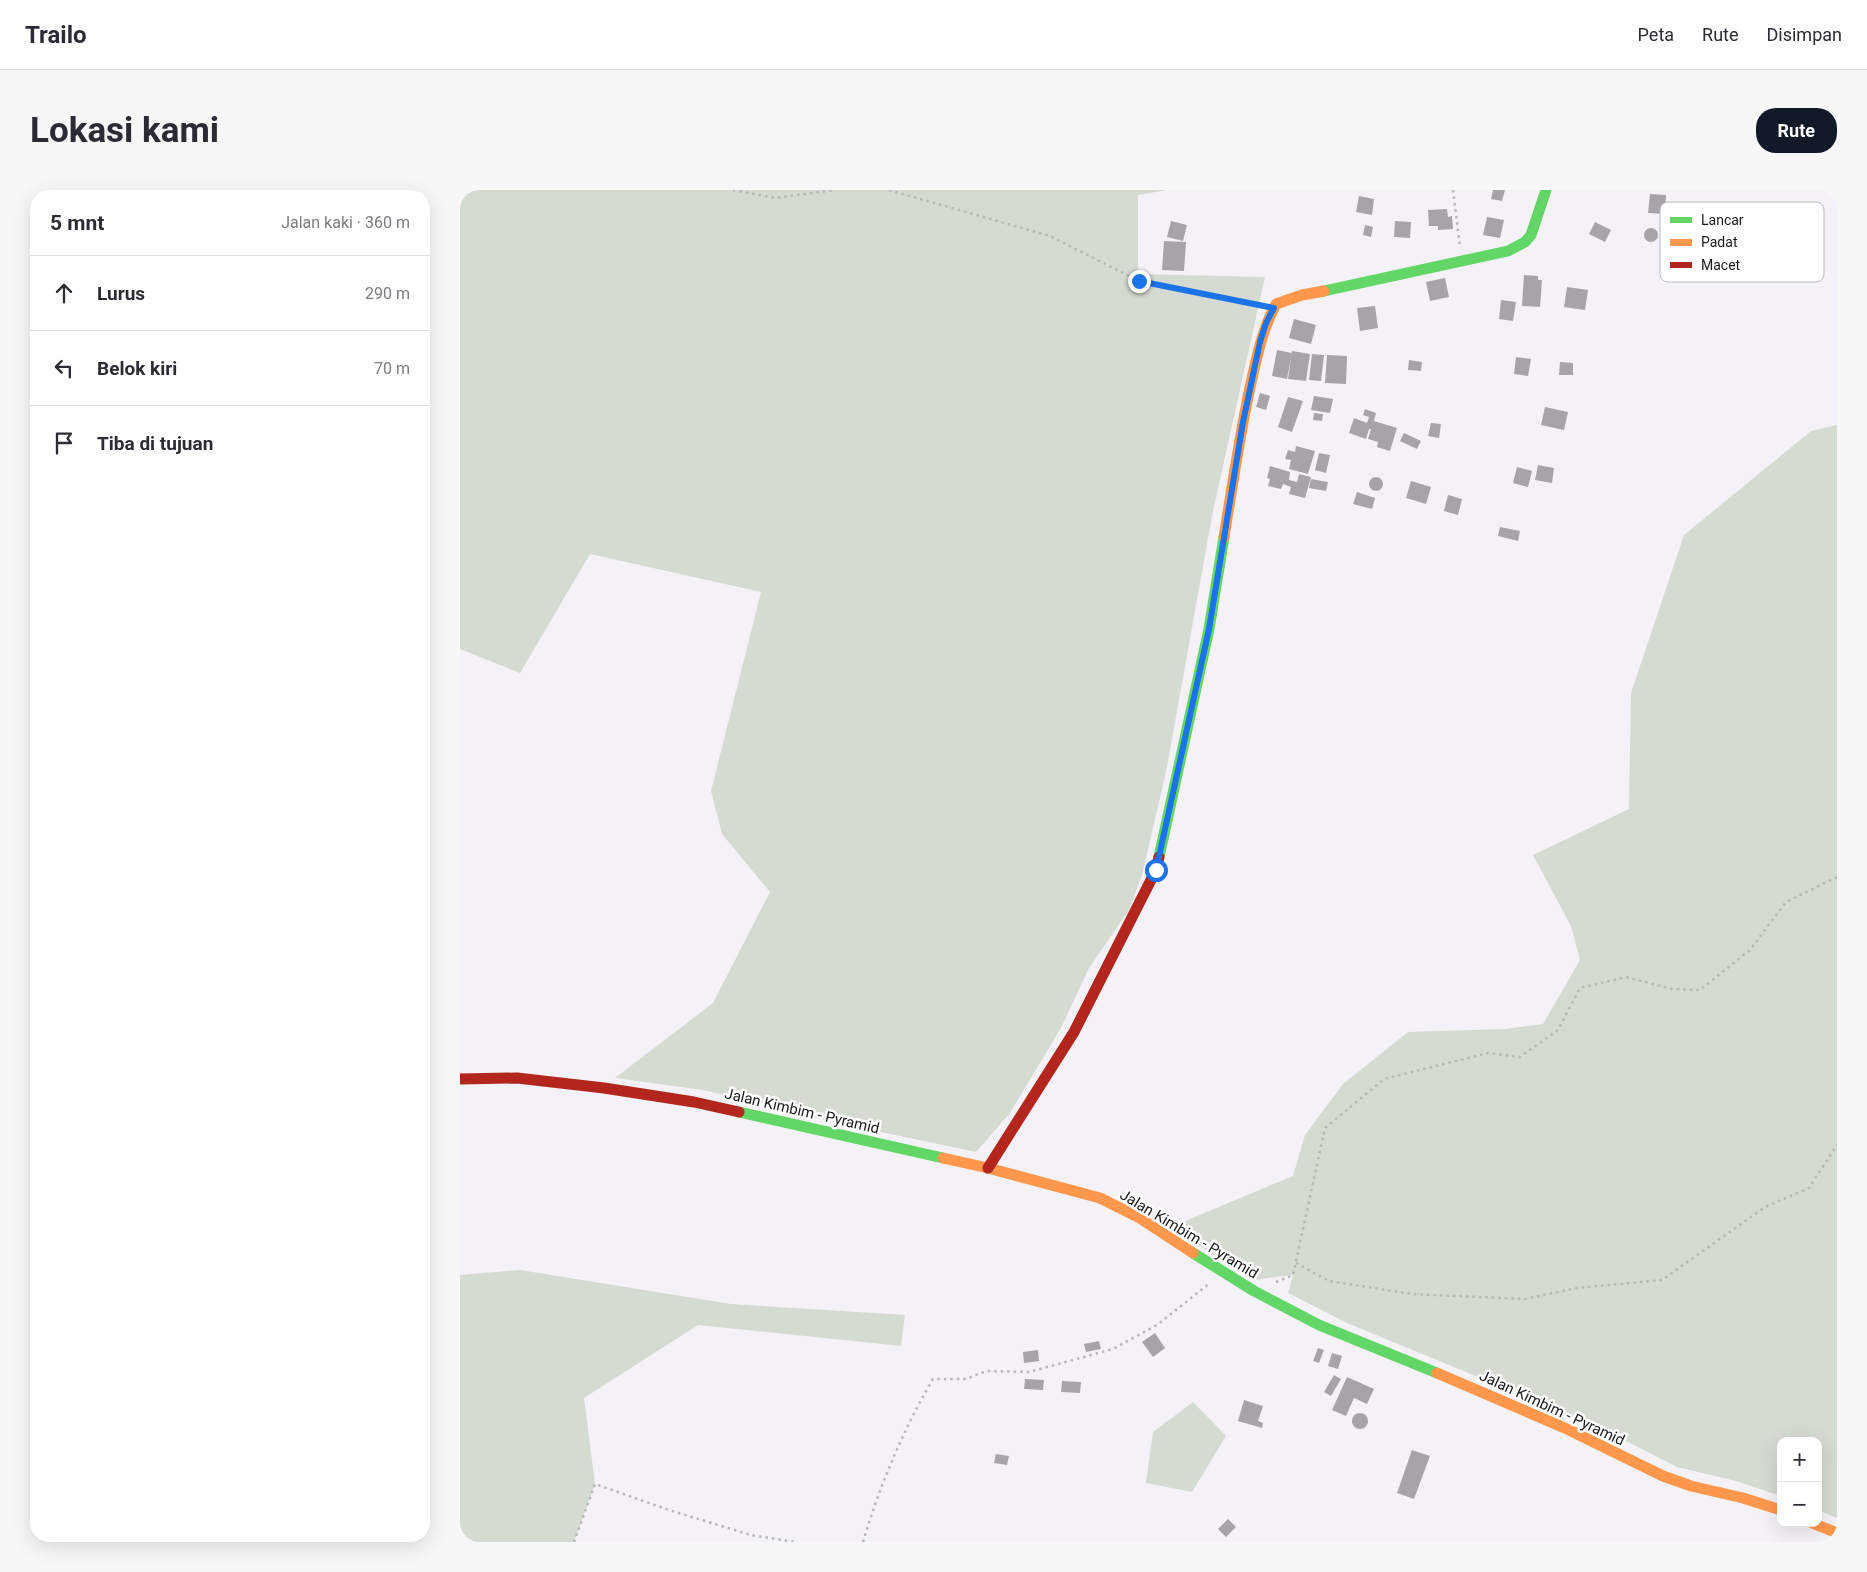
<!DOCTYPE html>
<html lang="id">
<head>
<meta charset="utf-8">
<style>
	:root { --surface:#fff; --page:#f7f7f7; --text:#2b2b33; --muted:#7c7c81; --line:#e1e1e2; --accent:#111827 }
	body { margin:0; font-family:Roboto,sans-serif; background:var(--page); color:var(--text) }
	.controls { position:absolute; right:15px; bottom:15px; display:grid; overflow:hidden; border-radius:10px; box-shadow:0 5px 20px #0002 }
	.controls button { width:45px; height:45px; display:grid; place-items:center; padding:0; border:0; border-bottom:1px solid var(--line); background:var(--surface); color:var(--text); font:25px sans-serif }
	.stop { position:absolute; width:15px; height:15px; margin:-11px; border:4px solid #1a73e8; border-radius:50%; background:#fff }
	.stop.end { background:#1a73e8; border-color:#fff; box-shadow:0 1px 5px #0008 }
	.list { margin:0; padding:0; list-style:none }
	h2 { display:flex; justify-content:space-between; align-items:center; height:65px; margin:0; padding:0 20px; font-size:21px }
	h2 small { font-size:16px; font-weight:400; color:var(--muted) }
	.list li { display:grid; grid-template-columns:32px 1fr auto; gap:15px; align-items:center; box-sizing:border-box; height:75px; padding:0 20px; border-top:1px solid var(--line) }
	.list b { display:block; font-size:19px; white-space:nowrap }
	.list em { font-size:16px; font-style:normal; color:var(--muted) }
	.icon { flex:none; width:28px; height:28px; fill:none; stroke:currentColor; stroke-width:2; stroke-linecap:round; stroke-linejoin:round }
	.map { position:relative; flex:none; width:1377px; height:1352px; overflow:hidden; border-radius:20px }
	header { display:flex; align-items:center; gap:30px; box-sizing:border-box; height:70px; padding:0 25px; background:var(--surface); border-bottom:1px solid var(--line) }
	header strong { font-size:24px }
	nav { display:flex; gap:28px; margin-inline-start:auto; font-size:18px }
	.intro { display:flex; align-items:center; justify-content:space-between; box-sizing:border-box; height:120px; padding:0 30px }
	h1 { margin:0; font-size:35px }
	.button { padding:12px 22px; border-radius:20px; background:var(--accent); color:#fff; font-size:18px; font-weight:700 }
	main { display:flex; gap:30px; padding:0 30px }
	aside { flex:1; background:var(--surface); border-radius:20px; box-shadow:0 5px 20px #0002 }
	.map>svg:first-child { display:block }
</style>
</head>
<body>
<header>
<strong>Trailo</strong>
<nav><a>Peta</a><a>Rute</a><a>Disimpan</a></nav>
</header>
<div class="intro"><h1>Lokasi kami</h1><a class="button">Rute</a></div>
<main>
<aside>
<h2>5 mnt<small>Jalan kaki · 360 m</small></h2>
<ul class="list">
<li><svg class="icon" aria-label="ahead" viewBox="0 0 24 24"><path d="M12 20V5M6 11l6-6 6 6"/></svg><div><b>Lurus</b></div><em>290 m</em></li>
<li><svg class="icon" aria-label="left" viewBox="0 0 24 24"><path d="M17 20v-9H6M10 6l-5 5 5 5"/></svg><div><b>Belok kiri</b></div><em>70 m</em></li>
<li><svg class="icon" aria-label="arrive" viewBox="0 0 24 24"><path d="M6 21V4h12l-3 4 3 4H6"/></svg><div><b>Tiba di tujuan</b></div></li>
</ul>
</aside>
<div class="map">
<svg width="1377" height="1352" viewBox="0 0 1377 1352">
	<rect width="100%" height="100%" fill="#f4f2f6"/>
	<g fill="#d5dad2">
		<path d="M0 0H707L678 5V84L805 87 753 321 706 582 682 685 669 720 629 778 601 838 550 923 516 962 369 931 243 900 155 888 253 813 310 702 262 644 251 601 301 402 130 364 60 483 0 459Z"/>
		<path d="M1377 235V1328L1358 1320V1251H1321V1306L1276 1291 1217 1277 1174 1255 1081 1213 887 1133 828 1103 833 1085 792 1090 711 1037 833 986 845 945 883 894 948 842 1045 839 1083 834 1120 770 1111 736 1073 665 1169 619 1171 503 1224 345 1351 241Z"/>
		<path d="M60 1080 271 1114 445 1125 441 1156 238 1135 124 1208 135 1294 114 1352H0V1085Z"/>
		<path d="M733 1212 766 1246 732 1302 686 1293 693 1242Z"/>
	</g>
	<g fill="#a6a4a8">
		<path d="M1033 0H1045L1042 11 1031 9Z"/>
		<path d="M1190 4 1206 5 1205 24 1188 23Z"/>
		<path d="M899 6 914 9 912 25 896 22Z"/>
		<path d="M987 19 988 27 992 26 993 39 978 40V36H969L968 20Z"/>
		<path d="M1027 27 1044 30 1040 48 1023 45Z"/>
		<path d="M711 31 727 35 723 51 707 47Z"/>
		<path d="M935 31 951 32 950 48 934 47Z"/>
		<path d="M1135 32 1151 40 1145 52 1129 44Z"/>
		<path d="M905 35 913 37 911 47 903 45Z"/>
		<circle cx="1191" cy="45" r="7"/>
		<path d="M704 51 726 52 724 81 702 80Z"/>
		<path d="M1064 85 1078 86V90H1082L1080 117 1062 116Z"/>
		<path d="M985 88 989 107 970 111 966 92Z"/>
		<path d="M1107 97 1128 100 1125 120 1104 117Z"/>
		<path d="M1041 110 1056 112 1053 131 1039 129Z"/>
		<path d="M915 116 918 138 900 141 897 118Z"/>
		<path d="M834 129 856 135 851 154 829 148Z"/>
		<path d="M817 160 832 163 827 189 812 186Z"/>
		<path d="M832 161 850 164 846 191 828 189Z"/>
		<path d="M852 164 864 165 861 191 849 190Z"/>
		<path d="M867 165 887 166 886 194 865 193Z"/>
		<path d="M1056 167 1071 169 1068 186 1054 184Z"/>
		<path d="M949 170 962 172 961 181 948 180Z"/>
		<path d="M1100 172 1113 173V185H1099Z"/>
		<path d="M800 203 810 206 806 220 796 217Z"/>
		<path d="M854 206 873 209 870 223 851 220Z"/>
		<path d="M828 207 843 211 832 242 818 237Z"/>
		<path d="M1085 217 1108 222 1104 240 1081 235Z"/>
		<path d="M905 219 916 223 914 231 937 238 930 261 917 257 918 252 908 249 911 239H909L906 249 889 243 894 228 907 233 909 227 903 225Z"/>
		<path d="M854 223 863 224 862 231 853 230Z"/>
		<path d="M971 233 981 234 979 248 968 246Z"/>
		<path d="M944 243 961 251 957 259 940 251Z"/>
		<path d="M836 256 855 261 848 284 829 279 831 270 825 269 828 260 835 262Z"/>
		<path d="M859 263 870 265 866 283 855 280Z"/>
		<path d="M1078 275 1094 278 1092 293 1075 290Z"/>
		<path d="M810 276 830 282 829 290 837 292 839 284 851 287 845 308 829 304 831 297 823 294 821 299 808 296 810 289 807 288Z"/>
		<path d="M1057 277 1072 281 1068 297 1053 293Z"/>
		<circle cx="916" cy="294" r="7"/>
		<path d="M851 289 868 292 866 301 849 298Z"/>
		<path d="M951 291 971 297 966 314 946 308Z"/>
		<path d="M897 302 915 308 912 319 893 314Z"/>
		<path d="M988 305 1002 309 998 325 984 321Z"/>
		<path d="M1040 337 1060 341 1058 351 1038 346Z"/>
		<path d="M695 1143 705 1158 693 1167 682 1152Z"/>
		<path d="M639 1151 641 1159 626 1162 624 1154Z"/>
		<path d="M858 1158 864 1160 859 1173 853 1171Z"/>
		<path d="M578 1160 579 1171 564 1173 563 1162Z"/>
		<path d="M872 1163 882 1166 878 1179 868 1176Z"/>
		<path d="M874 1185 881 1189 871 1206 864 1202Z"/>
		<path d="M887 1187 914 1199 907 1214 894 1208 886 1226 872 1220Z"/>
		<path d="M565 1189 584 1190 583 1200 564 1199Z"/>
		<path d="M602 1191 621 1192 620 1203 601 1202Z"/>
		<path d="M784 1210 803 1216 798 1231 803 1233 802 1238 778 1231Z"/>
		<circle cx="900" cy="1231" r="8"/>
		<path d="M952 1260 970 1266 954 1309 937 1303Z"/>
		<path d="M536 1264 549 1266 547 1275 534 1273Z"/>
		<path d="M768 1329 776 1337 766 1347 758 1339Z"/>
	</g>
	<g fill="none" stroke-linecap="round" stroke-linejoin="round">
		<g stroke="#b9b7b8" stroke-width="2.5" stroke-dasharray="2.5 4" stroke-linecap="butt">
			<path d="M273 0 316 8 374 0"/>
			<path d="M429 0 590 46 679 91 798 115"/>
			<path d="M993 0 1000 57"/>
			<path d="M836 1073 869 1091 952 1104 1065 1109 1117 1098 1202 1090 1305 1017 1349 998 1377 955"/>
			<path d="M816 1092 833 1085 865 938 924 889 1028 863 1060 867 1098 840 1120 798 1166 787 1212 799 1240 800 1290 760 1326 712 1377 687"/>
			<path d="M114 1352 135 1294 209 1320 291 1345 335 1352"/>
			<path d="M403 1352C420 1295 443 1240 473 1189H506L526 1181 569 1182 653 1159 697 1135 750 1093"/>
		</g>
		<g stroke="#63d668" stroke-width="11">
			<path d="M864 101 1048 61 1065 52 1071 45 1086 0"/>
			<path d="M699 667 749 439 764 347"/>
			<path d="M279 922 483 968"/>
			<path d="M733 1063 794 1101 859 1135 977 1183"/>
		</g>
		<g stroke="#ff974d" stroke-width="11">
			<path d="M764 347C772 298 779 250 789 202 796 171 801 142 816 114L842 105 864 101"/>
			<path d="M483 968 528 978 640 1008 678 1027 733 1063"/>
			<path d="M977 1183 1107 1239 1203 1286 1231 1296 1283 1308 1321 1320"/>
			<path d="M1352 1333 1377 1343"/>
		</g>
		<g stroke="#b3261e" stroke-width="11">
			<path d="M0 889 57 888 144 898 234 912 279 922"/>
			<path d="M528 978 614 842 696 680 699 667"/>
		</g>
	</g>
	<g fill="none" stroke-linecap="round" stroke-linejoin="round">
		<path stroke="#1a73e8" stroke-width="6" d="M679 91 814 118 806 133 800 152 783 232 749 439 696 680"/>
	</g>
	<g text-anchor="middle" stroke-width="5" stroke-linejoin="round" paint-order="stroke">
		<g font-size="15" fill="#19181b" stroke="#fff">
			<text transform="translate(342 921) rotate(13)" y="5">Jalan Kimbim - Pyramid</text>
			<text transform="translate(729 1044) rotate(31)" y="5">Jalan Kimbim - Pyramid</text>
			<text transform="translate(1092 1218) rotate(25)" y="5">Jalan Kimbim - Pyramid</text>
		</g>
	</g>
	<rect x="1200" y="12" width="164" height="80" rx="8" fill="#fff" stroke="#bababb" stroke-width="1"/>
	<rect x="1210" y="27" width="22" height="6" fill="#63d668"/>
	<rect x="1210" y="49" width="22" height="7" fill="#ff974d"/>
	<rect x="1210" y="72" width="22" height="6" fill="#b3261e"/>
	<g font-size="14" fill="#19181b">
		<text x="1241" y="35">Lancar</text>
		<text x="1241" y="57">Padat</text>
		<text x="1241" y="80">Macet</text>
	</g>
</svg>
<div class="controls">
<button>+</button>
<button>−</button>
</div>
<div class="stop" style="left:696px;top:680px"></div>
<div class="stop end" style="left:679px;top:91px"></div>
</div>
</main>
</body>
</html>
